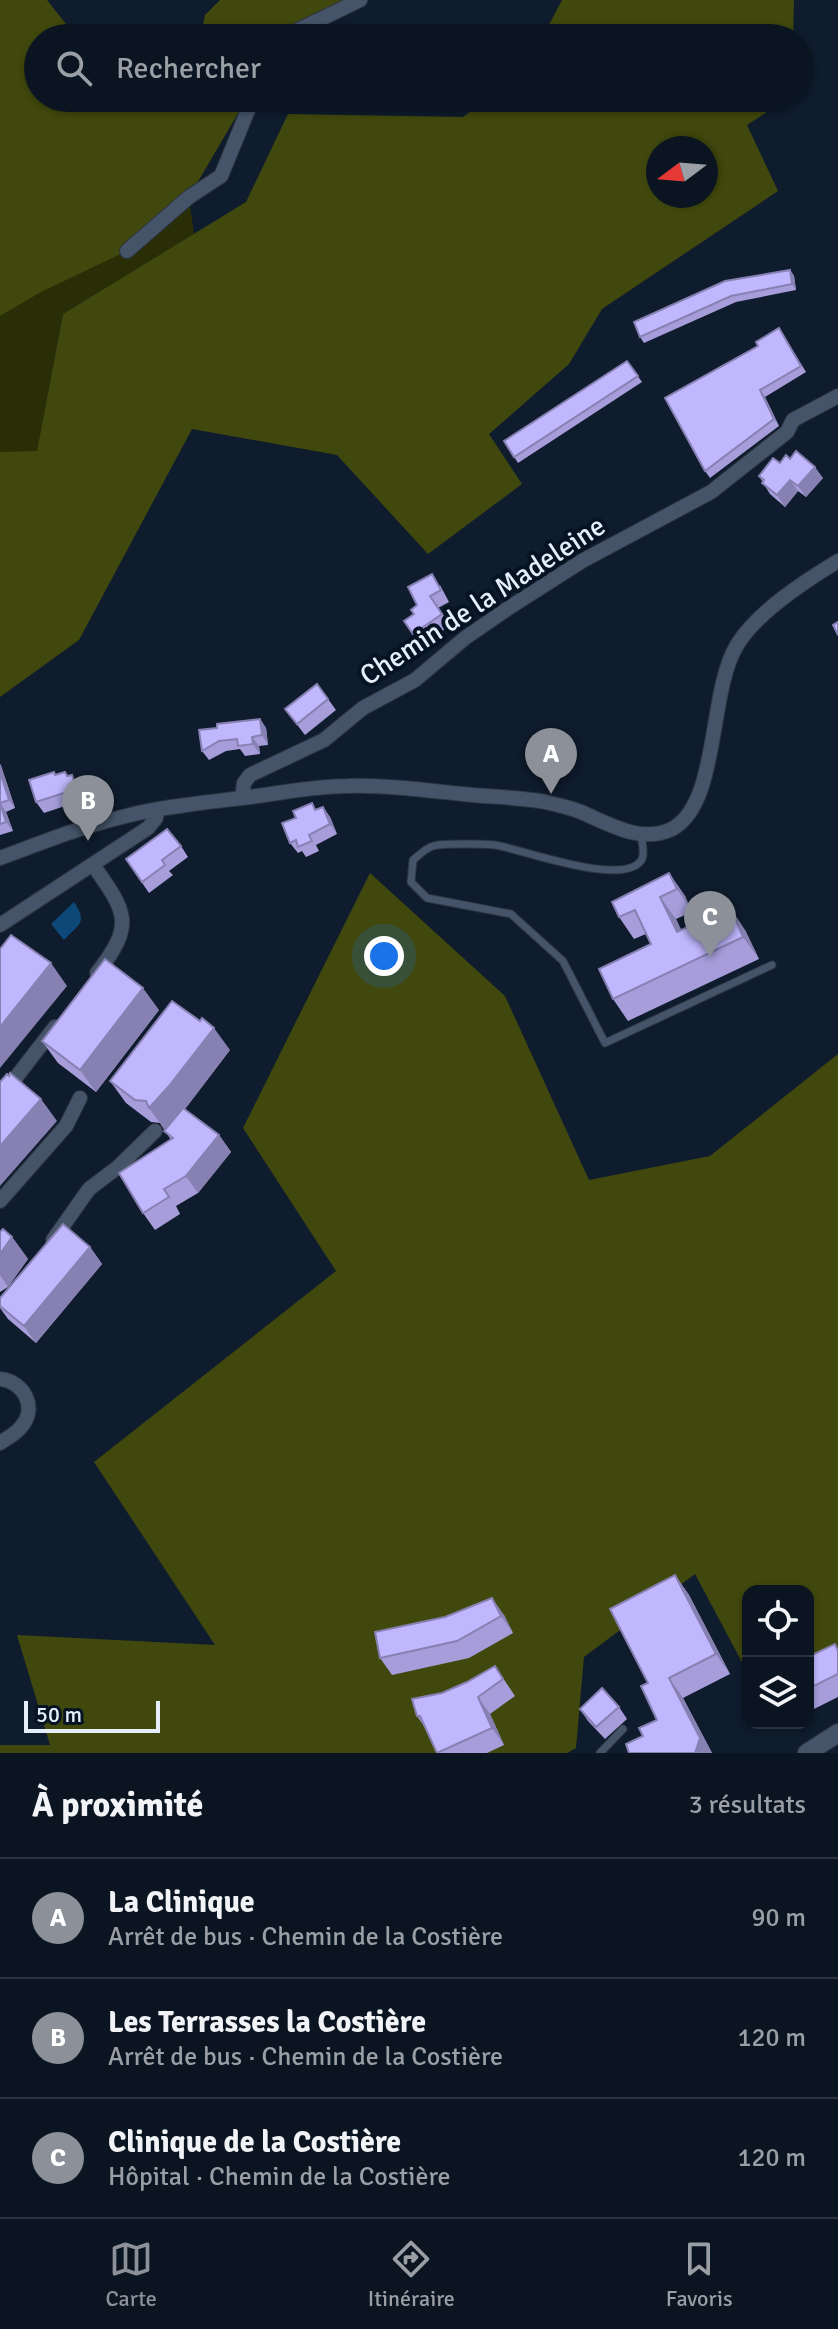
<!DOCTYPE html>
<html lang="fr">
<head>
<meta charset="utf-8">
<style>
	:root { --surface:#0b1522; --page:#141e2a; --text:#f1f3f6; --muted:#9a9fa5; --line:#2b3440; --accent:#8c9099 }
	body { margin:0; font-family:Signika,sans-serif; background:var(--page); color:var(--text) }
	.controls { position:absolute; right:24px; bottom:24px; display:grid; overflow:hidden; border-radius:16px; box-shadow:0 2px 6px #0004 }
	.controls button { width:72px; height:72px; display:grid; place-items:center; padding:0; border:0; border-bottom:2px solid var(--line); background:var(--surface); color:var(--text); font:40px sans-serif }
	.compass { position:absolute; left:646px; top:136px; width:72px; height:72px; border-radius:50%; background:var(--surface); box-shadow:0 2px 6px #0004; rotate:254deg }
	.scale { position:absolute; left:24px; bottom:20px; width:136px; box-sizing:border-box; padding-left:8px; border:4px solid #e5eefa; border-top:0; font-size:22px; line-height:28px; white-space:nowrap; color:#e5eefa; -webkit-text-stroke:6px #061323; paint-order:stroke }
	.you { position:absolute; left:384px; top:956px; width:28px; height:28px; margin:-20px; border:6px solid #fff; border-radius:50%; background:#1a73e8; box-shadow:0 0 0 12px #1a73e833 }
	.badge { display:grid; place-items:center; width:52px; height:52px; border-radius:50%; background:var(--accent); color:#fff; font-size:26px; font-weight:700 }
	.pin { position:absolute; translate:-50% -66px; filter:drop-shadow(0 2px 4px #0008) }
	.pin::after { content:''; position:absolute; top:42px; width:28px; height:24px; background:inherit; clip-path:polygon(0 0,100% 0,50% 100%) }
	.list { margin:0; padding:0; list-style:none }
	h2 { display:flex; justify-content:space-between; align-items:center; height:104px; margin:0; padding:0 32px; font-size:34px }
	h2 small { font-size:26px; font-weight:400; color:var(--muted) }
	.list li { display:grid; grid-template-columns:52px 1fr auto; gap:24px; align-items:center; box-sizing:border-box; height:120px; padding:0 32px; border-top:2px solid var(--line) }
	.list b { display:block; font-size:30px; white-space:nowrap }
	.list p { margin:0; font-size:26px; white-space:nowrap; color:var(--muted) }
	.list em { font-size:26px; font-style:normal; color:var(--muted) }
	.icon { flex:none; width:44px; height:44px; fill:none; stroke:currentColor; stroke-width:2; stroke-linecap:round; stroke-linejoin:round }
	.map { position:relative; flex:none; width:838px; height:1753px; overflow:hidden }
	.search { position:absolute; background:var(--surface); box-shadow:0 2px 6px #0004; left:24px; right:24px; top:24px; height:88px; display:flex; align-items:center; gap:20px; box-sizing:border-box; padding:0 28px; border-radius:44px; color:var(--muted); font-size:30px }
	.sheet { height:464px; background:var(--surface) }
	nav { display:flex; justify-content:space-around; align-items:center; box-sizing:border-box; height:112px; border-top:2px solid var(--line); background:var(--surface); font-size:22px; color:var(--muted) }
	nav a { display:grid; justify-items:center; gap:4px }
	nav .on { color:var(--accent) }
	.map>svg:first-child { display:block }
</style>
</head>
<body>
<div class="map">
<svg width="838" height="1753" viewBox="0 0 838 1753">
	<rect width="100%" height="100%" fill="#0f1c2d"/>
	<path fill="#292e06" d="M189 197 194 234 63 314 37 452H0V316Z"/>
	<g fill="#40480d" fill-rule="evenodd">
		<path d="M0 0H47L77 38H38V98H247L189 197 127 251 41 292 0 316Z"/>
		<path d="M220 0H360L286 38H200L205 15Z"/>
		<path d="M562 0H794L793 38H542Z"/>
		<path d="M489 98H789L747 125 778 191 602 309 569 364 489 434 522 484 428 554 337 455 192 429 79 640 0 697V452L37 451 63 314 246 202 288 114 463 117ZM658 148H706V196H658Z"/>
		<path d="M370 873 505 996 589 1180 710 1156 838 1054V1650L808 1662V1591H748V1667L744 1666 695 1574 584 1657 576 1748 567 1753H0V1745H50L17 1635 215 1645 94 1462 336 1271 243 1128Z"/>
	</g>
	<path fill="#0c4978" d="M74 902C88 923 79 924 64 940L51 924Z"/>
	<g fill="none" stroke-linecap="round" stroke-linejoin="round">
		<defs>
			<g id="service">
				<path d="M641 835C642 842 645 852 642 859 626 889 521 849 495 845 484 844 443 843 433 846 426 848 419 855 413 860L411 882 427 898 511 914 563 961 605 1043 772 965"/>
				<path d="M600 1753 623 1729"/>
			</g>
			<g id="minor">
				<path d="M286 38 298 30 360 0"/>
				<path d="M127 251 189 197 221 176 253 98"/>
				<path d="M242 798 244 783 250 775 324 740 363 708 415 680 465 638 510 607 582 561 711 492 787 432 793 420 838 396"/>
				<path d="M0 858C41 843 83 826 126 816 169 805 214 802 257 796 287 792 317 786 347 786 385 785 424 790 462 794 489 797 518 797 546 802 557 805 569 807 581 812 609 824 641 844 672 829 720 803 708 692 737 645 757 612 805 581 838 561"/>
				<path d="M93 865C127 913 135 924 97 973"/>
				<path d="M0 925 148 828 156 818 157 810"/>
				<path d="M0 1098 55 1027"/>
				<path d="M0 1201 66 1126 80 1098"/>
				<path d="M53 1240 89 1189 118 1167 155 1131"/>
				<path d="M0 1379C24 1381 38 1408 21 1427 16 1434 7 1438 0 1443"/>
			</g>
			<path id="tertiary" d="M807 1753 838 1733"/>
		</defs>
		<use href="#service" stroke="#2e3442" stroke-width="9"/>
		<use href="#minor" stroke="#2e3442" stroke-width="16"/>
		<use href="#tertiary" stroke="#2e3442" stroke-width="20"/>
		<use href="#service" stroke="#455468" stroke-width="7"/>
		<use href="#minor" stroke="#455468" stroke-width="14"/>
		<use href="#tertiary" stroke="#455468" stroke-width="18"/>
	</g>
	<g fill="#a69dda">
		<path d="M790 270 794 276 796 290 736 302 644 343 640 337Z"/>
		<path d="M779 328 806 372 765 397 779 426 710 478 705 471 758 346Z"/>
		<path d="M627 361 642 382 518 463 504 441Z"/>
		<path d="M790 459 823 478 806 497 798 491 785 507 770 494 759 476 780 463Z"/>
		<path d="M440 585 449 602 438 608 451 625 422 645 404 621 414 614Z"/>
		<path d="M328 699 336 710 305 735 285 709Z"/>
		<path d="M260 719 266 728 268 745 259 746 260 754 245 756 240 749 226 751 209 760 202 751 217 728Z"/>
		<path d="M0 764 15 808 6 812 13 831 0 835Z"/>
		<path d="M54 772 56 775 68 776 79 786 83 800 44 813 36 802Z"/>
		<path d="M323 807 330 817 337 834 316 845 319 851 306 857 302 851 298 853 290 843 316 809Z"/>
		<path d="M181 846 188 857 169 871 173 875 149 893 126 859Z"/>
		<path d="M669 873 685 896 692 912 676 919 681 930H745L759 959 628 1021 613 999 651 944 646 934 634 939 619 917Z"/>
		<path d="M159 1010 96 1092 58 1063 42 1041Z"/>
		<path d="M230 1050 185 1109 219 1135 231 1152 198 1193 176 1206 180 1214 155 1230 143 1213 171 1140 160 1123 151 1122 126 1103 110 1081Z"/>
		<path d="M0 1232 12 1237 28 1259 8 1287 0 1292Z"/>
		<path d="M90 1247 102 1264 36 1343 8 1319 0 1308V1298Z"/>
		<path d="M675 1575 689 1595 730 1674 683 1698 712 1753H629L657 1720 648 1683Z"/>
		<path d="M504 1615 513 1633 469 1658 392 1675 380 1658 375 1632Z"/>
		<path d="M835 1644 838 1649V1697L808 1712V1657Z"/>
		<path d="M495 1666 515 1696 490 1714 504 1745 487 1753H437L424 1726 417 1716 442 1693 467 1682Z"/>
		<path d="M619 1707 627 1719 605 1739 588 1721 580 1709Z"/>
	</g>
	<g fill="#8780b2">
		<path d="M790 270 794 276 796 290 792 284Z"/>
		<path d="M760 390 765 397 779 426 774 419Z"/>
		<path d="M815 467 823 478 806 497 798 486Z"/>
		<path d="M790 480 798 491 785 507 777 495Z"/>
		<path d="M260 719 266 728 268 745 262 735Z"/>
		<path d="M252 737 259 746 260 754 253 744Z"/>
		<path d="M0 764 1 765 15 808 9 800 0 772Z"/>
		<path d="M72 775 79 786 83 800 76 789Z"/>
		<path d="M0 803 6 812 13 831 6 822Z"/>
		<path d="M323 807 330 817 337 834 330 824Z"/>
		<path d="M669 873 685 896 692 912 677 889Z"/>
		<path d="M660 897 676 919 693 954 677 932Z"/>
		<path d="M730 907 745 930 759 959 743 937Z"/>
		<path d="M51 963 67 986 0 1068V1027Z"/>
		<path d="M143 988 159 1010 96 1092 80 1070Z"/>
		<path d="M214 1028 230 1050 185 1109 165 1130 149 1108Z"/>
		<path d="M41 1099 57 1121 0 1186V1146Z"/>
		<path d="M219 1135 231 1152 198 1193 186 1176Z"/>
		<path d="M12 1237 28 1259 8 1287 0 1275V1254Z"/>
		<path d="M90 1247 102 1264 36 1343 24 1326Z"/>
		<path d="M675 1575 689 1595 730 1674 716 1654Z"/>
		<path d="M492 1598 504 1615 513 1633 501 1616Z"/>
		<path d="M669 1678 683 1698 712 1753H695Z"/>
		<path d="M478 1697 490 1714 504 1745 492 1728Z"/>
	</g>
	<g fill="#c1b7fe" stroke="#8780b2" stroke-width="2">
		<path d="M790 270 792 284 731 296 640 337 634 322 725 281Z"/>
		<path d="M779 328 801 366 760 390 774 419 705 471 665 398 758 346 756 342Z"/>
		<path d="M627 361 638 376 514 457 504 441Z"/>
		<path d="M796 451 815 467 798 486 790 480 777 495 762 483 764 480 759 476 773 458 780 463 786 455 790 459Z"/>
		<path d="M432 574 441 590 430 596 442 614 413 634 404 621 414 614 411 610 417 605 408 587Z"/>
		<path d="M838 622V635L833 625Z"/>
		<path d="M317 684 328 699 297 724 285 709Z"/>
		<path d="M260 719 262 735 252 737 253 744 238 746 237 739 219 741 202 751 199 730 217 728V724Z"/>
		<path d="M0 772 9 800 0 803Z"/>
		<path d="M54 772 55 775 65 772 67 776 72 775 76 789 36 802 29 780Z"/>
		<path d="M0 803 6 822 0 824Z"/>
		<path d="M312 803 315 810 323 807 330 824 309 835 312 841 298 847 296 840 290 843 282 823 296 818 293 811Z"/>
		<path d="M167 829 181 846 162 860 165 865 142 882 126 859Z"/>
		<path d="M669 873 677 889 660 897 677 932 730 907 743 937 613 999 599 969 651 944 635 910 619 917 612 902Z"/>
		<path d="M11 935 51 963 0 1027V949Z"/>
		<path d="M105 959 143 988 80 1070 42 1041Z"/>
		<path d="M172 1001 200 1021 202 1018 214 1028 169 1086 149 1108 146 1101 135 1100 110 1081Z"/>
		<path d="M10 1073 41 1099 0 1146V1082L7 1074 9 1076Z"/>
		<path d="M183 1108 219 1135 186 1176 164 1189 169 1197 143 1213 119 1173 173 1138 164 1131Z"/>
		<path d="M63 1224 90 1247 24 1326 0 1306V1298Z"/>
		<path d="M3 1229 12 1237 0 1254V1232Z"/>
		<path d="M675 1575 716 1654 669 1678 700 1738 695 1753H629L626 1744 643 1736 639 1728 657 1720 641 1686 648 1683 610 1609Z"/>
		<path d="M492 1598 501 1616 457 1641 380 1658 375 1632 445 1617Z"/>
		<path d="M835 1644 838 1651V1674L808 1689V1657Z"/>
		<path d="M495 1666 503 1679 478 1697 492 1728 437 1753 420 1716H417L412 1699 442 1693 467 1682Z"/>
		<path d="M602 1688 619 1707 596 1727 580 1709Z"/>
	</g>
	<g text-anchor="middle" stroke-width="8" stroke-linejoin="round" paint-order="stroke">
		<g font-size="28" fill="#e5eefa" stroke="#061323">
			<text transform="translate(482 600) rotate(-33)" y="10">Chemin de la Madeleine</text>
		</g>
	</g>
</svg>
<div class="controls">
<button><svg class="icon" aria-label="locate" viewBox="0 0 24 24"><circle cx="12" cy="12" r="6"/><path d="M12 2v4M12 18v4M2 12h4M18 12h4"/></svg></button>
<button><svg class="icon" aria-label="layers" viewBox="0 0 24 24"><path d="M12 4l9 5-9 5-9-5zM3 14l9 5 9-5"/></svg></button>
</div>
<svg class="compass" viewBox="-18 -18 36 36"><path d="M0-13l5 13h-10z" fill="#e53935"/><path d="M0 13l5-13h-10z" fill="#9a9fa5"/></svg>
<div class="scale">50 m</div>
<div class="you"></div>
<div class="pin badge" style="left:551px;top:794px">A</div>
<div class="pin badge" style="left:88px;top:841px">B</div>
<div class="pin badge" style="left:710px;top:957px">C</div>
<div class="search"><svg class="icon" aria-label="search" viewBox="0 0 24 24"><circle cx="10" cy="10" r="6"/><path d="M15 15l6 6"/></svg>Rechercher</div>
</div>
<section class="sheet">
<h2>À proximité<small>3 résultats</small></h2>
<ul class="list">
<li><span class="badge">A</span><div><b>La Clinique</b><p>Arrêt de bus · Chemin de la Costière</p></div><em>90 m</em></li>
<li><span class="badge">B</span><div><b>Les Terrasses la Costière</b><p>Arrêt de bus · Chemin de la Costière</p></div><em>120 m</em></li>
<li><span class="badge">C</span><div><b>Clinique de la Costière</b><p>Hôpital · Chemin de la Costière</p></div><em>120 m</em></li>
</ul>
</section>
<nav>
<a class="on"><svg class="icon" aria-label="map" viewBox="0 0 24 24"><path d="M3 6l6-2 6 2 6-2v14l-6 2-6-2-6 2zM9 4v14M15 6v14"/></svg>Carte</a>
<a><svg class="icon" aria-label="directions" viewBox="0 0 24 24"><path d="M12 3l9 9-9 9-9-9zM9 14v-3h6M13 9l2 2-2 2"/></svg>Itinéraire</a>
<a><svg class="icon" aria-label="saved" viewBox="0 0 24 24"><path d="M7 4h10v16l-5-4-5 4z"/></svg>Favoris</a>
</nav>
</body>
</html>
